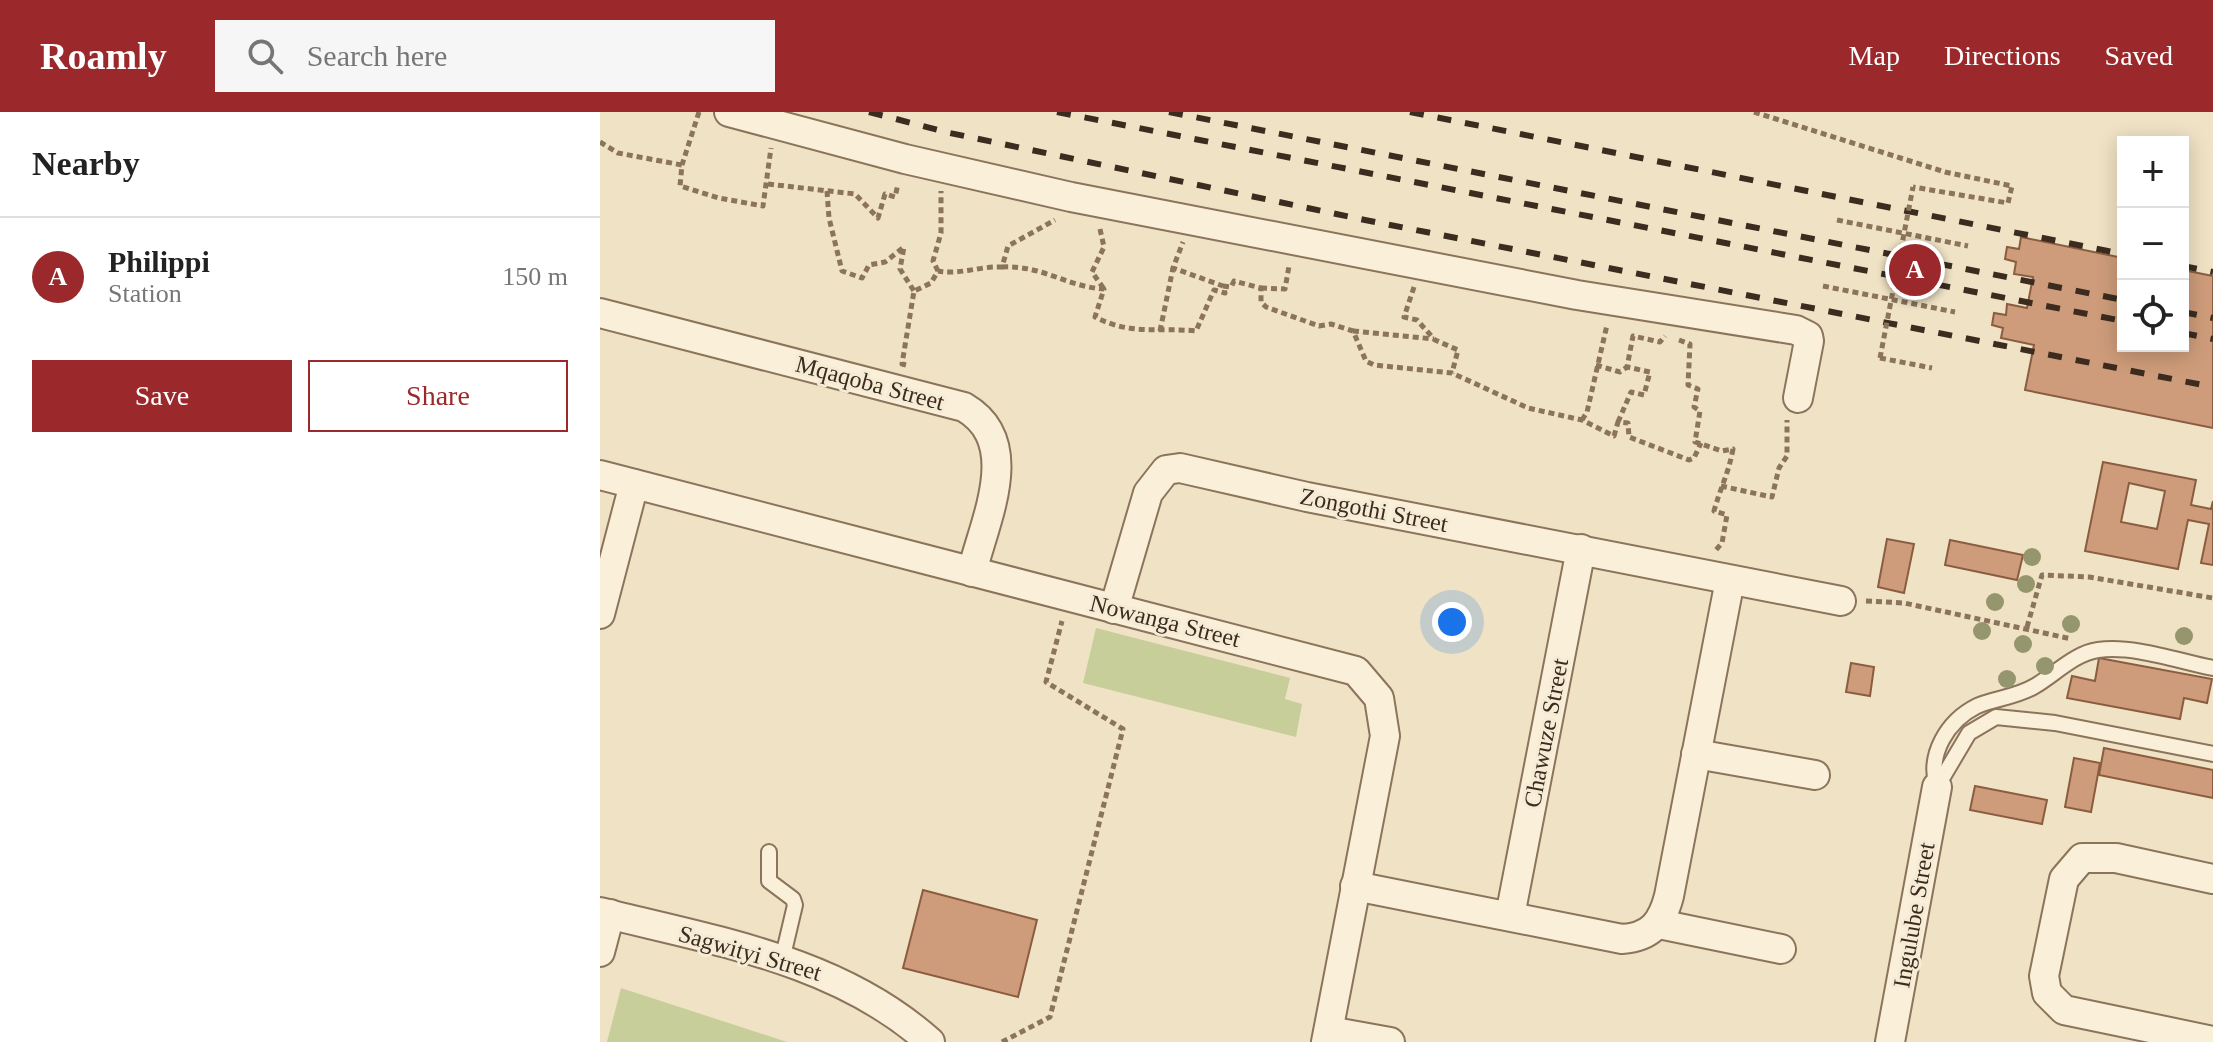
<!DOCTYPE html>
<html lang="en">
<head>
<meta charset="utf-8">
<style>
	:root { --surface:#fff; --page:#f6f6f6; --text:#222; --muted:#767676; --line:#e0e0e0; --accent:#9b292b }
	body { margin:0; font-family:Georgia,serif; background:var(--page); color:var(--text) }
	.controls { position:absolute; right:24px; top:24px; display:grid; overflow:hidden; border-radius:0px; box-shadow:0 4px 20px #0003 }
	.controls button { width:72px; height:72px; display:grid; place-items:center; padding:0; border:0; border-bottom:2px solid var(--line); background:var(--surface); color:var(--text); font:40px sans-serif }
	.you { position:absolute; left:852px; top:510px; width:28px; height:28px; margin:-20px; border:6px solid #fff; border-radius:50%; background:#1a73e8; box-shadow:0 0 0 12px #1a73e833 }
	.badge { display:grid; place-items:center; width:52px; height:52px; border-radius:50%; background:var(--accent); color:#fff; font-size:26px; font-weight:700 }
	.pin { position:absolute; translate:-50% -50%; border:4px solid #fff; box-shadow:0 2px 8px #0006 }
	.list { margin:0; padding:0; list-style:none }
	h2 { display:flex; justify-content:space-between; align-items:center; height:104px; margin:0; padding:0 32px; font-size:34px }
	h2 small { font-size:26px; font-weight:400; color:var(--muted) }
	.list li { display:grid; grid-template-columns:52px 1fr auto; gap:24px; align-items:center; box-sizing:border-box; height:120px; padding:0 32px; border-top:2px solid var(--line) }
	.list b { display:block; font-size:30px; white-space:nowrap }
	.list p { margin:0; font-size:26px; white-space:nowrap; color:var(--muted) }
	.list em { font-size:26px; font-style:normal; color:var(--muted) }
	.actions { display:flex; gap:16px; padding:24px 32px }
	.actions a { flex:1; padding:18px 0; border:2px solid var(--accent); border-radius:0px; text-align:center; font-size:28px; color:var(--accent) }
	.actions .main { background:var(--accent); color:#fff }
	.icon { flex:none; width:44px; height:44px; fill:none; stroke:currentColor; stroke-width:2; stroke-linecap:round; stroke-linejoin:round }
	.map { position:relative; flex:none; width:1613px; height:930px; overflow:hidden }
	header { display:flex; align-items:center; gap:48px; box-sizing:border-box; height:112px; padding:0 40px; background:var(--accent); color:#fff }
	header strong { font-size:38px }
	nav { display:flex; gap:44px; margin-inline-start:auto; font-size:28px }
	.search { width:560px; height:72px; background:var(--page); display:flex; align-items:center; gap:20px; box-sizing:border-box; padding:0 28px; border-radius:0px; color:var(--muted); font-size:30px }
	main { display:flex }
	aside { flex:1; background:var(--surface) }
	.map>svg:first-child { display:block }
</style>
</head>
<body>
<header>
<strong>Roamly</strong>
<div class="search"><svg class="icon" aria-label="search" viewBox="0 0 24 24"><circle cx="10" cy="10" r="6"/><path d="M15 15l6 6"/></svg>Search here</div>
<nav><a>Map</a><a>Directions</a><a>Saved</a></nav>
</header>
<main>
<aside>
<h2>Nearby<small></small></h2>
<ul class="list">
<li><span class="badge">A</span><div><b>Philippi</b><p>Station</p></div><em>150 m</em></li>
</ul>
<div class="actions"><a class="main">Save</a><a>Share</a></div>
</aside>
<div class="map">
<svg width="1613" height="930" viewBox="0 0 1613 930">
	<rect width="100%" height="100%" fill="#efe2c5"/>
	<g fill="#c8ce99">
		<path d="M496 516 690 566 685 587 702 592 696 625 483 571Z"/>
		<path d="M21 876 187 930H7Z"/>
	</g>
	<g fill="#ce9c7a" stroke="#8b5d40" stroke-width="2" fill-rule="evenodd">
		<path d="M1421 125 1523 146V234H1583V158L1613 164V316L1425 278 1434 233 1401 226 1403 216 1392 213 1394 201 1406 203 1407 192 1427 196 1433 165 1414 162 1416 150 1405 147 1407 135 1419 137Z"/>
		<path d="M1503 350 1596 368 1591 393 1611 397 1613 389V453L1601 451 1609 412 1588 408 1578 457 1485 439ZM1529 371 1565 379 1557 417 1521 410Z"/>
		<path d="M1287 427 1314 432 1304 481 1278 475Z"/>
		<path d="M1350 428 1423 443 1417 468 1345 453Z"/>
		<path d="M1499 546 1612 567 1607 591 1584 586 1580 607 1467 586 1472 564 1495 569Z"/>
		<path d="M1251 551 1274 555 1270 584 1246 580Z"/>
		<path d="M1504 636 1613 658V686L1499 663Z"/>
		<path d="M1474 646 1500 651 1491 700 1465 695Z"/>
		<path d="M1375 674 1447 688 1442 712 1370 698Z"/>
		<path d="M323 778 437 808 418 885 303 856Z"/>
	</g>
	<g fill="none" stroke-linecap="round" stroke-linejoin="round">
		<defs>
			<g id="service">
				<path d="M1337 675C1327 643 1347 609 1377 594 1396 586 1417 585 1435 574 1454 563 1475 541 1498 538 1534 533 1578 549 1613 556"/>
				<path d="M1337 675 1369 621 1396 605 1455 611 1613 642"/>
				<path d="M169 740V769L193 787 195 793 182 848"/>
			</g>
			<g id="minor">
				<path d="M129 0 305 47 471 85 977 183 1196 218 1208 224 1209 229 1198 286"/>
				<path d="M0 201 364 295C424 330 385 407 372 460"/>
				<path d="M0 363 756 559 779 586 785 624 726 930"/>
				<path d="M514 497 548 381 566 358 580 356 707 385 1241 489"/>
				<path d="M0 502 34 372"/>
				<path d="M1096 642 1215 663"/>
				<path d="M1613 767 1516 746H1482L1464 767 1444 864 1447 881 1464 898 1613 929"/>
				<path d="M755 774 1022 827C1051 825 1062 811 1069 784L1130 468"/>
				<path d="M0 800C115 829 239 848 330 930"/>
				<path d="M910 804 981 437"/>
				<path d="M1059 812 1181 837"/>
				<path d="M0 840 10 802"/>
				<path d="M729 919 790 930"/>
				<path d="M1290 930 1337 675"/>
			</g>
		</defs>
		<use href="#service" stroke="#8b745b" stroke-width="18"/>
		<use href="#minor" stroke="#8b745b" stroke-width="32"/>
		<g stroke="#8b745b" stroke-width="5" stroke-dasharray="6 4" stroke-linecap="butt">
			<path d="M99 0 82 53 80 74 119 86 163 94 171 36"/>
			<path d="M1154 0 1345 60 1412 74 1408 91 1313 75"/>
			<path d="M0 30 18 41 82 53"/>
			<path d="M168 72 255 82 278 106 285 82 295 85 298 72"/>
			<path d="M227 79 229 106 242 159 262 166 269 153 285 150 304 135 300 157 314 179"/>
			<path d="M1237 108 1368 134"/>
			<path d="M500 117 504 135 492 160 504 177"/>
			<path d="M402 155C443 153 467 175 504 177L495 205C533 224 558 215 596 219L614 178 625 181 623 174 573 156 583 130"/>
			<path d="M338 159 333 149 341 121V79"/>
			<path d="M623 174 631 175 634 169 661 176V190L666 195 719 214 731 212 753 219 766 249 774 253 852 261 928 296 982 308 1014 324 1018 310 1028 311 1029 325 1089 348 1094 346 1101 331"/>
			<path d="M1223 174 1355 200"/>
			<path d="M814 175 804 205 817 208 835 228 858 238 852 261"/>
			<path d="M661 176 685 177 689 154"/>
			<path d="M560 219 573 156"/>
			<path d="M753 219 834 227"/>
			<path d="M1079 228 1090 232 1088 273 1098 277 1094 295 1100 299 1095 330 1122 339 1133 337C1129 360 1120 377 1114 399L1127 403 1122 431 1115 439"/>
			<path d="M1280 246 1332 256"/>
			<path d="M306 253 302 252 314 179 331 171 338 159C361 163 379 154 402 155L408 134 455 108"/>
			<path d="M996 253 1020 260 1027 255"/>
			<path d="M982 308 987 300 1007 213"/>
			<path d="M1018 310 1031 280 1044 283 1050 260 1027 255 1033 224 1060 230 1065 224"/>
			<path d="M1121 374 1172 385 1179 356 1187 344V308"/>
			<path d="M1266 489 1304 491 1472 527"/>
			<path d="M1427 515 1442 463 1489 465 1613 486"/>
			<path d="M402 930 450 905 523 617 446 570 462 509"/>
		</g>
		<use href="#service" stroke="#faf0d9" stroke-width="14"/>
		<use href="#minor" stroke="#faf0d9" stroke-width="28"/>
		<g stroke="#3b2c1f" stroke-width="6" stroke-dasharray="14 14" stroke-linecap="butt">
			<path d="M269 0 350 21 765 108 1613 275"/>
			<path d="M457 0 1523 209"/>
			<path d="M569 0 1523 188"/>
			<path d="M810 0 1523 142"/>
			<path d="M1583 154 1613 160"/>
			<path d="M1583 200 1613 206"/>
			<path d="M1583 221 1613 227"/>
		</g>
		<path stroke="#8b745b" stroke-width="5" stroke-dasharray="6 4" stroke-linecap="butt" d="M1280 246 1313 75"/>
	</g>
	<g fill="#95966d">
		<circle cx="1432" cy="445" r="9"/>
		<circle cx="1426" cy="472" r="9"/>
		<circle cx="1395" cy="490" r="9"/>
		<circle cx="1471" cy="512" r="9"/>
		<circle cx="1382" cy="519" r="9"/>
		<circle cx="1584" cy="524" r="9"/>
		<circle cx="1423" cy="532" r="9"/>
		<circle cx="1445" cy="554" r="9"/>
		<circle cx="1407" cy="567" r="9"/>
	</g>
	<g text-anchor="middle" stroke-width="6" stroke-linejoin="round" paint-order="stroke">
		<g font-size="24" fill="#3b2c1f" stroke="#f6ecd5">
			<text transform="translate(270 271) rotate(15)" y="8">Mqaqoba Street</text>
			<text transform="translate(774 398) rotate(11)" y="8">Zongothi Street</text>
			<text transform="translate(565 509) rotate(14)" y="8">Nowanga Street</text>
			<text transform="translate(946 621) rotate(-79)" y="8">Chawuze Street</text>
			<text transform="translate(1314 803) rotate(-80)" y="8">Ingulube Street</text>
			<text transform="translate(150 841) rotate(16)" y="8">Sagwityi Street</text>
		</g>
	</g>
</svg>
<div class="controls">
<button>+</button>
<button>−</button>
<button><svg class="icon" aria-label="locate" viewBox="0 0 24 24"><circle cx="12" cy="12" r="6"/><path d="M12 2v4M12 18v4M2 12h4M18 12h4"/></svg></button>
</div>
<div class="you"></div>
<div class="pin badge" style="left:1315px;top:158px">A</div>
</div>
</main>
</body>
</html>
